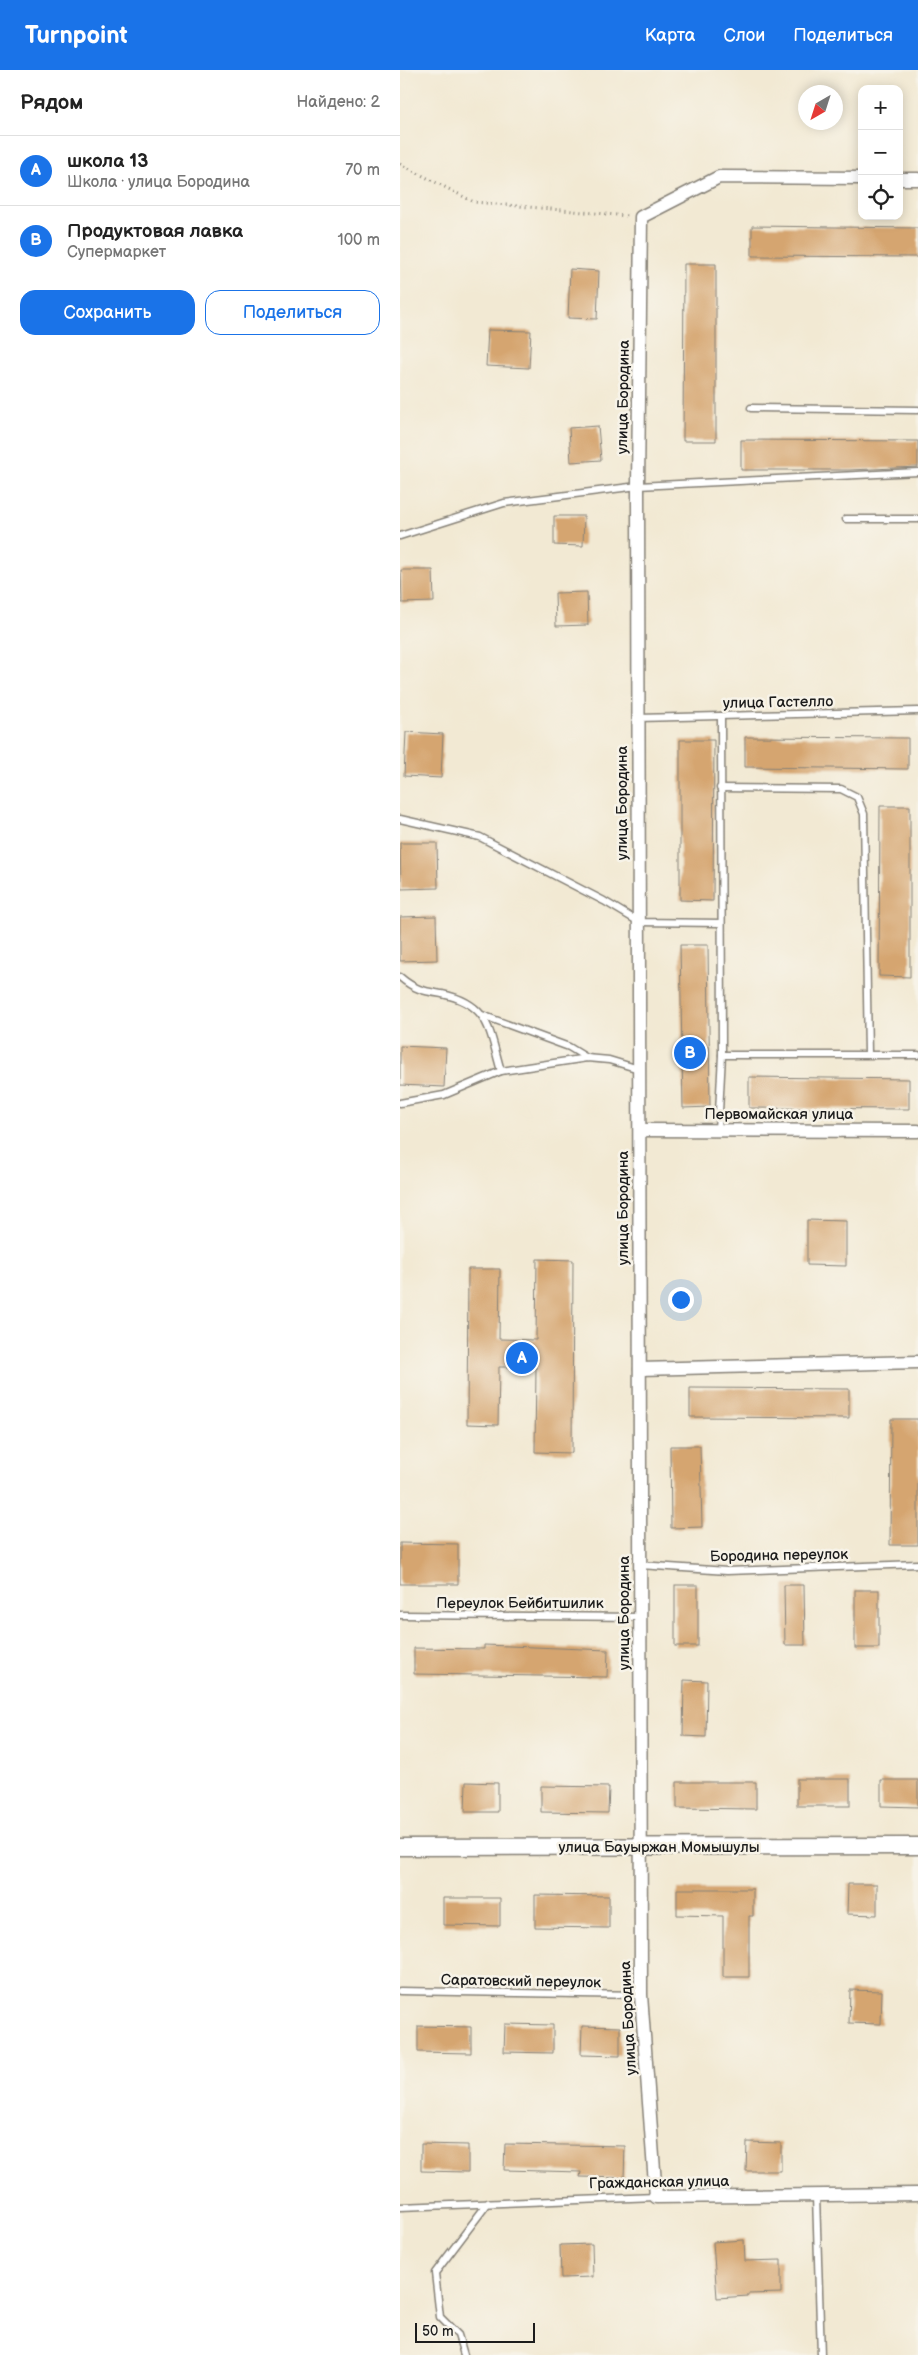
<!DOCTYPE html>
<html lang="ru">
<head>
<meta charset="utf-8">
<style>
	:root { --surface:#fff; --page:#f6f6f6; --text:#222; --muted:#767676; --line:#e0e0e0; --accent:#1a73e8 }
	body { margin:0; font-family:"Balsamiq Sans",sans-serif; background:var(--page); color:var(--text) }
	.controls { position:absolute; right:15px; top:15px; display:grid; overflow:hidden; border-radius:10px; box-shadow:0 2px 12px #0003 }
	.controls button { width:45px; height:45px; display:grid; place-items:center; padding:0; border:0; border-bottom:1px solid var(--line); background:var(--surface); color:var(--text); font:25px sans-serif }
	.compass { position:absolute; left:398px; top:15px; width:45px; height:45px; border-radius:50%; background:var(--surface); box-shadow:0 2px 12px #0003; rotate:219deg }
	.scale { position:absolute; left:15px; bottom:12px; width:120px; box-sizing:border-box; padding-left:5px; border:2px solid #1c1c1c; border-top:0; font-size:14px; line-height:18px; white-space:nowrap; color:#1c1c1c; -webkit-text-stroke:4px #f7f3e8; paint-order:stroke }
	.you { position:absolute; left:280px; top:1229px; width:18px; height:18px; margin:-12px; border:4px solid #fff; border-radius:50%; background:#1a73e8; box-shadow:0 0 0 8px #1a73e833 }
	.badge { display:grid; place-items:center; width:32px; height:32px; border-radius:50%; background:var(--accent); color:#fff; font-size:16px; font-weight:700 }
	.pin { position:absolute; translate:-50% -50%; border:2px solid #fff; box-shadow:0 1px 5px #0006 }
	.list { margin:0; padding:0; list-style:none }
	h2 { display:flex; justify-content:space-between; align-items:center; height:65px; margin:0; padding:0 20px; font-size:21px }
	h2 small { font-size:16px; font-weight:400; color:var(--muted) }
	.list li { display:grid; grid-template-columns:32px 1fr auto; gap:15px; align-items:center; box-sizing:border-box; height:70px; padding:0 20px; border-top:1px solid var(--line) }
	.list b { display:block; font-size:19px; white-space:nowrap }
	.list p { margin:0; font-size:16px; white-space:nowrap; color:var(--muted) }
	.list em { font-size:16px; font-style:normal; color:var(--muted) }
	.actions { display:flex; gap:10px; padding:15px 20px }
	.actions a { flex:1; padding:11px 0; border:1px solid var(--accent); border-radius:15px; text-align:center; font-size:18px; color:var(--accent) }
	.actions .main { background:var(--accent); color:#fff }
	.icon { flex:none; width:28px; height:28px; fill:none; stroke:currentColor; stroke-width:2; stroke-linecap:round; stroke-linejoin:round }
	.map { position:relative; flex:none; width:518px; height:2285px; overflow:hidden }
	header { display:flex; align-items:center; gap:30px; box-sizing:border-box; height:70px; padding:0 25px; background:var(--accent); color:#fff }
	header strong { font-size:24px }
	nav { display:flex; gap:28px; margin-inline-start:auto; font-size:18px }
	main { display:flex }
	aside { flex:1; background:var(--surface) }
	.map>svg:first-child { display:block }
</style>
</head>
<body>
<header>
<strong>Turnpoint</strong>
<nav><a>Карта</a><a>Слои</a><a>Поделиться</a></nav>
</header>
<main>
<aside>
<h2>Рядом<small>Найдено: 2</small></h2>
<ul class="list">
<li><span class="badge">A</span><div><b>школа 13</b><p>Школа · улица Бородина</p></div><em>70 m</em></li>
<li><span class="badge">B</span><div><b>Продуктовая лавка</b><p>Супермаркет</p></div><em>100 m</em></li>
</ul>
<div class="actions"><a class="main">Сохранить</a><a>Поделиться</a></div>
</aside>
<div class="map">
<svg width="518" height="2285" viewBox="0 0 518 2285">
	<rect width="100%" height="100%" fill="#f7f3e8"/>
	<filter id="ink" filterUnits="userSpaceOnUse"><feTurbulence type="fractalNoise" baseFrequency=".02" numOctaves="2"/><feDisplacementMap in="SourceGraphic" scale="10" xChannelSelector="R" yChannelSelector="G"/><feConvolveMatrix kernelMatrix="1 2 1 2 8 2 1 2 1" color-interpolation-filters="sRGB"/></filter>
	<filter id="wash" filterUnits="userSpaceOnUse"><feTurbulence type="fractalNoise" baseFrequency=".0096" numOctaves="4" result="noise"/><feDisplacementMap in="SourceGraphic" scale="20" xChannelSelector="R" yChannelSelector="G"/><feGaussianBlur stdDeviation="1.12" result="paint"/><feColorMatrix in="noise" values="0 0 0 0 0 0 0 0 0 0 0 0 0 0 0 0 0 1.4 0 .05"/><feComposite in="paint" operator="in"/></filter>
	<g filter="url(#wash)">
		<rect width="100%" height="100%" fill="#f2e9d3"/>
		<g id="blocks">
			<g fill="#d5a570">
				<path d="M352 156 518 158V187L352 186Z"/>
				<path d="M284 194H316V371H283Z"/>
				<path d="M170 199 199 201 197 249 168 248Z"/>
				<path d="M88 260 131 261 129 298 86 296Z"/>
				<path d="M198 356 201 390 171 392 169 358Z"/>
				<path d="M341 370 518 371V397L449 400H341Z"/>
				<path d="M154 446H184L183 476 154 475Z"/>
				<path d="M1 500H33L34 532 2 533Z"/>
				<path d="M187 522 188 555 156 556 155 523Z"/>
				<path d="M6 662 43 664 41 708 4 706Z"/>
				<path d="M345 667 508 668V699L345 697Z"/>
				<path d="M280 670H314L313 831 280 830Z"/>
				<path d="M480 736H510V907L479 906Z"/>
				<path d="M0 773H37L38 818 1 819Z"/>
				<path d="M36 846 37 890 0 891V847Z"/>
				<path d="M280 875H308L310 1037 283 1038Z"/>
				<path d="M0 976 46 978 44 1017 0 1015Z"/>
				<path d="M349 1007 509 1009V1039L349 1038Z"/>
				<path d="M407 1150 446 1151V1196L407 1195Z"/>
				<path d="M137 1189 173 1190 172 1383 135 1382 136 1297H99L98 1355 67 1354 68 1199H100L99 1269 136 1270Z"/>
				<path d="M290 1318 449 1319V1348L290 1347Z"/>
				<path d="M491 1349H518V1475H490Z"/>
				<path d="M270 1376H300L302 1457 271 1458Z"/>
				<path d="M0 1473 58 1474V1514H0Z"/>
				<rect x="275" y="1515" width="23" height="61"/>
				<path d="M384 1515H404L405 1575H385Z"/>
				<rect x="455" y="1520" width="24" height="58"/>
				<path d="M84 1575 208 1580 207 1607 14 1604V1578L84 1579Z"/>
				<path d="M284 1610 307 1611 306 1667 283 1666Z"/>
				<rect x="397" y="1709" width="53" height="27"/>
				<path d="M481 1710H518V1737L481 1736Z"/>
				<path d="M66 1712 98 1713V1742H65Z"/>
				<path d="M277 1712H356V1739L277 1738Z"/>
				<path d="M141 1716 209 1717 208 1743 141 1742Z"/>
				<path d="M448 1814H477V1845L447 1844Z"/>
				<path d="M277 1819H353V1846H349V1907H323V1846L277 1845Z"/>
				<path d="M135 1825 209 1826V1858L135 1857Z"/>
				<path d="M43 1828H100V1856L43 1855Z"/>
				<path d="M450 1920 482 1921 481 1954 449 1953Z"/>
				<path d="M105 1954 153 1955V1983L104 1982Z"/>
				<path d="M18 1956 71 1957V1983L18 1982Z"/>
				<path d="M182 1956 220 1957V1986L181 1985Z"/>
				<path d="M347 2072 381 2073V2101H346Z"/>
				<path d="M21 2074 68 2075V2102L21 2101Z"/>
				<path d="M105 2074 225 2076 224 2108 180 2107 181 2102 104 2100Z"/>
				<path d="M344 2170 345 2191 381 2190V2223L348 2224V2226L317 2228 313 2172Z"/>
				<path d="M192 2174 193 2207 161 2208 160 2175Z"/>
			</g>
		</g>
	</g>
	<g filter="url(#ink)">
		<use href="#blocks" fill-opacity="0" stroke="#878278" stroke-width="1"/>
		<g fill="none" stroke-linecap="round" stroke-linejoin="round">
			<defs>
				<g id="service">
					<path d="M351 338 518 340"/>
					<path d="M446 449H518"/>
					<path d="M0 466 104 433 238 416 518 402"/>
					<path d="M238 648 518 641"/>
					<path d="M320 718 441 719 457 727 464 744 468 984"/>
					<path d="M0 749 80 767 204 831 239 852 320 853"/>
					<path d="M0 907C15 920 24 921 42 924 90 934 89 960 101 1001"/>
					<path d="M82 945 169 977 187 988"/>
					<path d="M322 985H518"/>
					<path d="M0 1033 44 1025 101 1001 187 988 209 990 239 999"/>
					<path d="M318 1061 322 985 321 646"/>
					<path d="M240 1495 327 1501 518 1494"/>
					<path d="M0 1545 241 1547"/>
					<path d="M0 1921 241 1925"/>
					<path d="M416 2126 421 2285"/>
					<path d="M0 2137 256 2127"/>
					<path d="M64 2285 58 2265 40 2247 35 2203 88 2133"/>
				</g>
				<g id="minor">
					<path d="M462 108 319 107 241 147 238 416 241 1925 256 2127 518 2124"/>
					<path d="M499 109H518"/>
					<path d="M240 1060 518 1061"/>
					<path d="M240 1299 518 1292"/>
				</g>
				<path id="tertiary" d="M0 1777 518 1776"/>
			</defs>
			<use href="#service" stroke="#878278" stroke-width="9"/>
			<use href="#minor" stroke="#878278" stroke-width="15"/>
			<use href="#tertiary" stroke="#878278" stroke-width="19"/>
			<path stroke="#878278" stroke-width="3" stroke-dasharray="1 4" stroke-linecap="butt" d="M0 94 74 132 228 146"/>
			<use href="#service" stroke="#fff" stroke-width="6"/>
			<use href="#minor" stroke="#fff" stroke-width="12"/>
			<use href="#tertiary" stroke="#fff" stroke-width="16"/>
		</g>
	</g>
	<g text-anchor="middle" stroke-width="5" stroke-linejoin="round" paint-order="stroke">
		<g font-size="15" fill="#1c1c1c" stroke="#f7f3e8">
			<text transform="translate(223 327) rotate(-89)" y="5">улица Бородина</text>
			<text transform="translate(378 632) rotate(-1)" y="5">улица Гастелло</text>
			<text transform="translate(222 733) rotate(-90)" y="5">улица Бородина</text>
			<text x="379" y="1049">Первомайская улица</text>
			<text transform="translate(223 1138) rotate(-90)" y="5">улица Бородина</text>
			<text transform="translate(379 1485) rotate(-1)" y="5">Бородина переулок</text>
			<text x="120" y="1538">Переулок Бейбитшилик</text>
			<text transform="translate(224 1543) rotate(-90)" y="5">улица Бородина</text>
			<text x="259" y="1782">улица Бауыржан Момышулы</text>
			<text transform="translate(121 1911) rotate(1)" y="5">Саратовский переулок</text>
			<text transform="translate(228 1948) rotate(-93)" y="5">улица Бородина</text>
			<text transform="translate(259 2112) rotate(-1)" y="5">Гражданская улица</text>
		</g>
	</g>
</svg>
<div class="controls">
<button>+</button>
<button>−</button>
<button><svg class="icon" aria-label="locate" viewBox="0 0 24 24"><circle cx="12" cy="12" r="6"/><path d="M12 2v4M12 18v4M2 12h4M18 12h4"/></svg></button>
</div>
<svg class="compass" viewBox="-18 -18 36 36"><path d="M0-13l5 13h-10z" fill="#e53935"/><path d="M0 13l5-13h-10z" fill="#767676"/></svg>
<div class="scale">50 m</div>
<div class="you"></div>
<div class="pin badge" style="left:122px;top:1288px">A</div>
<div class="pin badge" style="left:290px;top:983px">B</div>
</div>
</main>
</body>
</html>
